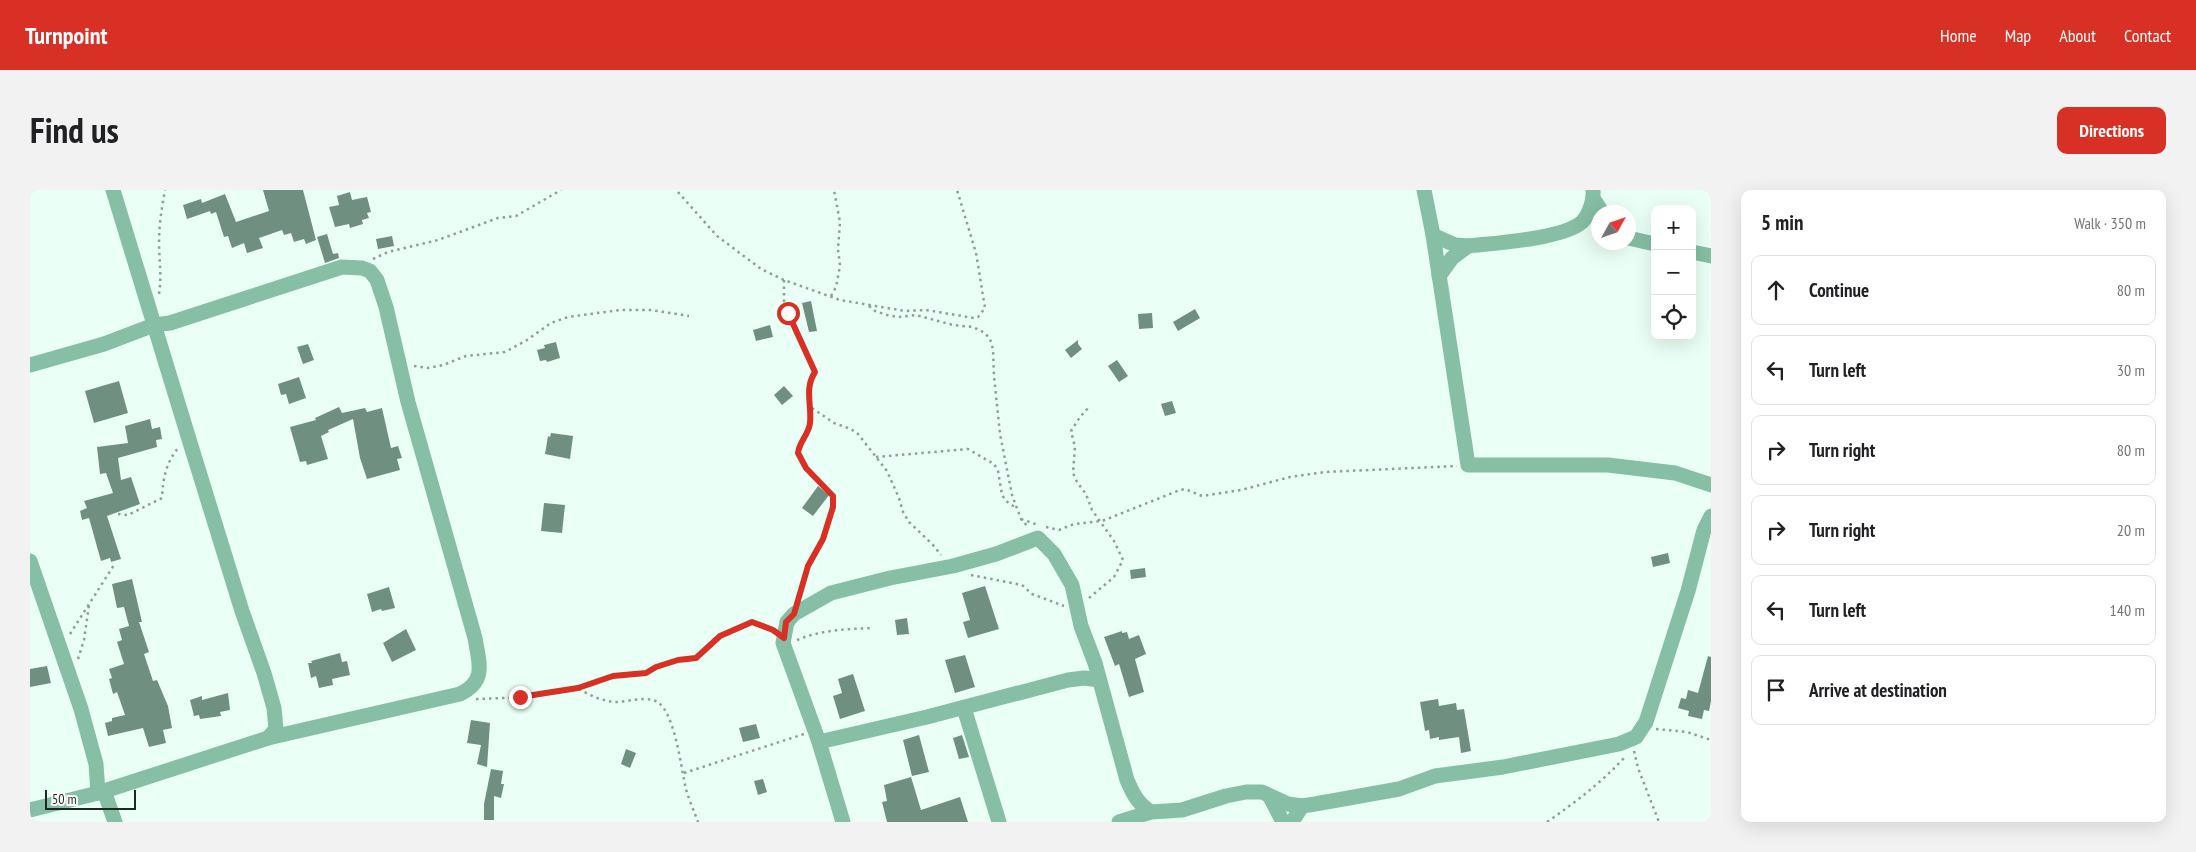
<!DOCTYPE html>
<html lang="en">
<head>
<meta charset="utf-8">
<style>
	:root { --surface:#fff; --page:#f2f2f2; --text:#202124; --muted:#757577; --line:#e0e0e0; --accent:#d93025 }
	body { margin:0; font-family:"PT Sans Narrow",sans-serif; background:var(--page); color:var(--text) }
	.controls { position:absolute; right:15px; top:15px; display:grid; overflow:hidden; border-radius:10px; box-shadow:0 5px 20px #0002 }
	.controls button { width:45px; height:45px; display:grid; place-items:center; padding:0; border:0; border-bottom:1px solid var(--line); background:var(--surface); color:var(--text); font:25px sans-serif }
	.compass { position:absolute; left:1561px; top:15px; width:45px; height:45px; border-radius:50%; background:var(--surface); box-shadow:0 5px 20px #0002; rotate:50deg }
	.scale { position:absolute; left:15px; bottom:12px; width:91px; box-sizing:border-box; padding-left:5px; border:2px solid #1c2923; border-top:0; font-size:14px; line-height:18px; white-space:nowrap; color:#1c2923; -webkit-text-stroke:4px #fff; paint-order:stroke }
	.stop { position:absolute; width:15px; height:15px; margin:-11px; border:4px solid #d93025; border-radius:50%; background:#fff }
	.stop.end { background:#d93025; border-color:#fff; box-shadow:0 1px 5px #0008 }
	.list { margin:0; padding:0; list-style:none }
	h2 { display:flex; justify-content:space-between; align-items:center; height:65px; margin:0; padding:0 20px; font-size:21px }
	h2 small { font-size:16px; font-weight:400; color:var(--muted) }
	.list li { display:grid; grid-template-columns:32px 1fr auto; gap:15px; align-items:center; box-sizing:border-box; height:70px; margin:0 10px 10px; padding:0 10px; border:1px solid var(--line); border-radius:10px }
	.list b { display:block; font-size:19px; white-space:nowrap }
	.list em { font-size:16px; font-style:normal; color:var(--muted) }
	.icon { flex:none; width:28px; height:28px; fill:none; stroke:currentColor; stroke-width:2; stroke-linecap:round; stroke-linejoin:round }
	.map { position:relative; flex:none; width:1681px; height:632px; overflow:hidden; border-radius:10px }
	header { display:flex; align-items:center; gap:30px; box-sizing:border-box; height:70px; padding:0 25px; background:var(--accent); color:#fff }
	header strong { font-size:24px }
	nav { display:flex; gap:28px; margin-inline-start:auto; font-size:18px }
	.intro { display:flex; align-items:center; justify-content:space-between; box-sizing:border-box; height:120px; padding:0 30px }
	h1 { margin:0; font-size:35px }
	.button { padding:12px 22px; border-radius:10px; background:var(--accent); color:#fff; font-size:18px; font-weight:700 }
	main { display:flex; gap:30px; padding:0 30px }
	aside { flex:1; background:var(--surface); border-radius:10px; box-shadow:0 5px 20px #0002 }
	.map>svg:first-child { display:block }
</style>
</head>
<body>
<header>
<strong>Turnpoint</strong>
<nav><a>Home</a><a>Map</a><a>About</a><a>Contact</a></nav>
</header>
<div class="intro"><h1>Find us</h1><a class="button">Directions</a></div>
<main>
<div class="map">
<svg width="1681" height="632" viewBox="0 0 1681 632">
	<rect width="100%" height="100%" fill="#eafff5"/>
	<g fill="#6f9081">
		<path d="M233 0H273L286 50 276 54 274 49 264 52 261 43 254 45 252 40 229 48 233 58 217 63 214 53 202 58 198 46 194 47 186 22 181 24 180 21 157 29 153 15 171 9 172 13 195 4 206 32 239 21Z"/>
		<path d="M320 2 322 10 337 7 341 22 337 23 339 28 332 30 333 34 320 38 319 34 305 37 299 17 309 15 307 6Z"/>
		<path d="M297 44 303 64 308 63 309 68 295 73 287 47Z"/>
		<path d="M362 46 364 56 348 59 346 49Z"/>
		<path d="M781 111 787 141 779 142 772 113Z"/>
		<path d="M1165 119 1170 128 1148 141 1143 132Z"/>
		<path d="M1122 123 1123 138 1109 139 1108 124Z"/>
		<path d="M740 135 743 147 726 151 723 140Z"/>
		<path d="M1048 150V154L1052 159 1041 168 1035 160Z"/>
		<path d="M526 152 530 168 517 172 516 170 510 171 507 160 515 158 514 155Z"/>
		<path d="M278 154 284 170 273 174 267 157Z"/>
		<path d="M1087 170 1098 186 1089 192 1078 176Z"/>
		<path d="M269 187 276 208 259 214 256 204 251 205 248 194Z"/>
		<path d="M89 191 98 223 64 233 55 201Z"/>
		<path d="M754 196 763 206 752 215 744 205Z"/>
		<path d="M1142 211 1146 223 1135 226 1131 214Z"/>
		<path d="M309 217 312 223 335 218 337 222 352 218 361 258 368 256 372 268 367 269 370 280 337 289 330 268 323 229 298 240 299 242 291 246 298 269 277 275 276 271 270 272 260 237 286 230 285 228Z"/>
		<path d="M120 229 122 239 130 237 132 249 126 250 127 257 88 268 91 290 101 287 110 314 77 326 91 369 81 372 80 368 71 371 59 328 52 330 50 321 57 318 54 311 83 303 76 283 70 284 67 257 98 253 95 236Z"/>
		<path d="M521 243 543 246 540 269 515 264 518 246 520 247Z"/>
		<path d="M788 296 799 305 783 326 772 318Z"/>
		<path d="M514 313 535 315 532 343 511 341Z"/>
		<path d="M1638 363 1640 373 1623 377 1621 367Z"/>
		<path d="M1115 378 1116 387 1101 389 1100 380Z"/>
		<path d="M102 389 112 432H109L119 462 114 464 123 491 127 490 138 516 142 538 133 540 136 553 119 557 113 538 78 546 75 533 82 531V528L95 525 87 502 83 504 79 489 82 488 79 479 94 474 87 452 92 450 89 439 99 436 94 417 87 418 82 394Z"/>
		<path d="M955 396 969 439 938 448 933 432 940 430 932 403Z"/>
		<path d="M359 397 365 418 352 421 351 419 342 422 337 404Z"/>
		<path d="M877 428 879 444 867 445 865 430Z"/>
		<path d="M376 439 386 460 362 472 353 453Z"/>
		<path d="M1092 441V443L1097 442 1099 449 1109 445 1116 464 1105 469 1114 502 1099 507 1089 474 1085 476 1074 447Z"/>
		<path d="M310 463 312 472 317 471 320 485 302 489 303 495 289 498 286 486 281 488 278 473H282L281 471Z"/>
		<path d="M935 465 945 497 925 503 915 470Z"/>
		<path d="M1678 466 1681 467V511L1679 521 1674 520 1672 529 1658 526 1659 521 1648 518 1651 508 1656 509 1658 500 1668 503Z"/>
		<path d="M17 476 21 493 0 497V479Z"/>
		<path d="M823 484 835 521 810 529 803 506 812 503 808 489Z"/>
		<path d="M198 503 200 520 190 522 191 526 170 529 169 525 164 526 160 510 172 506V510Z"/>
		<path d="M1408 509 1409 516 1426 513 1427 520 1434 519 1441 561 1431 563 1429 547 1409 550V547L1400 549 1399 540 1395 541 1390 512Z"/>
		<path d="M441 530 460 533 457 577 447 574 451 555 437 553Z"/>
		<path d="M726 534 730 548 713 552 709 538Z"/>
		<path d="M889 545 899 582 882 586 873 550Z"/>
		<path d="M932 545 939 567 929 569 923 548Z"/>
		<path d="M596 559 606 563 600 578 591 574Z"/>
		<path d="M461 579 473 581 471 594H474L471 608 464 606V630H454V614Z"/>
		<path d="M881 587 891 620 930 607 938 632H857L852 612 857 611 854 595Z"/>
		<path d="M733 589 737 602 728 605 724 591Z"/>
	</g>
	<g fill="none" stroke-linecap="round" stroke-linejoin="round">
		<g stroke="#8e9f97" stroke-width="2.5" stroke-dasharray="2.5 4" stroke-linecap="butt">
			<path d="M648 2 687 46 731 79 754 90 810 110 875 121 896 120 944 128 948 127 955 118 946 63 927 0"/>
			<path d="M343 69 358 62 408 50 468 28 486 26 531 0"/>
			<path d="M754 90V111L758 123 785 182C774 199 782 215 780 233 779 244 769 252 768 263L776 278 803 306 800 331 793 349 778 376 769 407"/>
			<path d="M129 104C132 85 129 70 129 52 129 34 132 17 135 0"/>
			<path d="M801 106 806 97 810 76 808 59 810 32 804 0"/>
			<path d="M839 116 845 121 857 125 868 127 886 125 923 135 943 137 955 143 960 149 963 159 964 186 970 244 982 305 991 329 998 337"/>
			<path d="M384 176 398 178 413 175 436 166 475 162 497 150 521 133 538 127 590 120H621L659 126"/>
			<path d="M782 218 804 233 821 239 828 244 857 281 869 308 873 322 879 332 903 355 911 365"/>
			<path d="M846 267 938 259 964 274 968 281 972 305 976 311 986 318"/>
			<path d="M88 324 98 325 132 308C133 288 136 272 149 257"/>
			<path d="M991 329 1008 335"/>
			<path d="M1016 337 1029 340 1044 334 1072 331 1150 300 1155 299 1172 306 1211 300 1260 287 1295 282 1427 276"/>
			<path d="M941 385 992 395 1002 404 1034 416"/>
			<path d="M1059 408 1084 387 1093 370 1084 351 1062 320 1056 304 1047 292 1043 283 1045 257 1041 241 1050 227 1059 217"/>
			<path d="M40 444 84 375"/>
			<path d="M767 450C790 440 818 439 843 438"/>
			<path d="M48 469 54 450 59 415"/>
			<path d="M549 499C559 505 572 511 585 512 597 512 611 507 623 510 645 515 651 580 656 599 659 610 664 621 668 632"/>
			<path d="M446 509 501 507 548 498 583 487 616 483 626 477 648 470 666 468 690 446 722 433 743 440"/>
			<path d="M1626 539 1657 542 1681 550"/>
			<path d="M1604 561 1608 578 1629 632"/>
			<path d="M654 583 774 544"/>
			<path d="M1517 632C1547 611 1571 593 1596 566"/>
		</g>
		<g stroke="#87bea6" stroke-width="15">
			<path d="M1394 0 1403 45 1438 275H1578L1645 283 1681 295"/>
			<path d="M1564 10 1572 22"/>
			<path d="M1403 45 1425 55 1438 56C1464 53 1533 49 1552 32 1559 25 1564 10 1563 0"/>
			<path d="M1598 48 1625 54"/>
			<path d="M1662 62 1681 66"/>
			<path d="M1409 86 1422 68 1438 56"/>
			<path d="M0 175 74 154 124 135 140 133 312 77 332 78 340 81 347 90 356 117 378 212 445 448C449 473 457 491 430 504L238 548"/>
			<path d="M0 371 51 519 66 574 68 603"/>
			<path d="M934 518 969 632"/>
			<path d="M789 552 897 527 1038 490 1054 488 1069 490"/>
			<path d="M74 601 85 632"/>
			<path d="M1240 607 1253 632"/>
			<path d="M0 620 68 603 238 548 246 539 244 518 234 483 212 421 158 246 83 0"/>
			<path d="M813 632 789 552 753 453 757 432 764 424 801 403 860 388 923 376 966 364 1008 348 1024 364 1042 395 1051 436 1065 473 1097 590C1103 604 1108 614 1121 622"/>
			<path d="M1089 632 1121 622 1152 620 1196 606 1216 602H1232L1258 614 1272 616 1285 614 1369 599 1405 586 1473 577 1589 554 1606 547 1616 532 1658 401 1674 340 1681 326"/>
			<path d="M1262 632 1272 616"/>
		</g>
	</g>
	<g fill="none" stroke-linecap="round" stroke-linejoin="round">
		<path stroke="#d93025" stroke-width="6" d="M490 507 548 498 583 486 616 483 626 477 648 470 666 468 690 446 722 432 743 440 754 448 756 432 764 424 778 376 793 349 803 317V306L776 278 768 263C769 252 779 244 780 233 782 215 774 199 785 182L758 123"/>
	</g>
</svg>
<div class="controls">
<button>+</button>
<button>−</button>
<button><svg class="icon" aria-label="locate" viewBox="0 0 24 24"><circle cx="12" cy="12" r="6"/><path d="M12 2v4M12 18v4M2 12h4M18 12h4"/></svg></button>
</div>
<svg class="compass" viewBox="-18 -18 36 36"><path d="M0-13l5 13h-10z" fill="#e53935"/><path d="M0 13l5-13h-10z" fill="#757577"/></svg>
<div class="scale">50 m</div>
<div class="stop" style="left:758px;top:123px"></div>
<div class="stop end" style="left:490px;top:507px"></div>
</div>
<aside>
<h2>5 min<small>Walk · 350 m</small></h2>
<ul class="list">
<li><svg class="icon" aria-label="ahead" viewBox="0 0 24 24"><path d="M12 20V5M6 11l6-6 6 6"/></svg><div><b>Continue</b></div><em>80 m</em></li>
<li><svg class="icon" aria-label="left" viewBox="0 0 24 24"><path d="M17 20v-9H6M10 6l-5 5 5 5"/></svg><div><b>Turn left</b></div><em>30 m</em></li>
<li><svg class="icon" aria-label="right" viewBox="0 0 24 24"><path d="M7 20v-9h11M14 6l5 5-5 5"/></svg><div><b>Turn right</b></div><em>80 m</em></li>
<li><svg class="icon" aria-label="right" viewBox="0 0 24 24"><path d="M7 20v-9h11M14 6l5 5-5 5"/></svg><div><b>Turn right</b></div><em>20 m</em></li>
<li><svg class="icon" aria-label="left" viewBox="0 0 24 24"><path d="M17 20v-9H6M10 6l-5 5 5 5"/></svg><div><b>Turn left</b></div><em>140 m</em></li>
<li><svg class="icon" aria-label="arrive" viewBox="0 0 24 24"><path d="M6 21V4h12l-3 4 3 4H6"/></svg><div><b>Arrive at destination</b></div></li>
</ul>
</aside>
</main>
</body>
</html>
